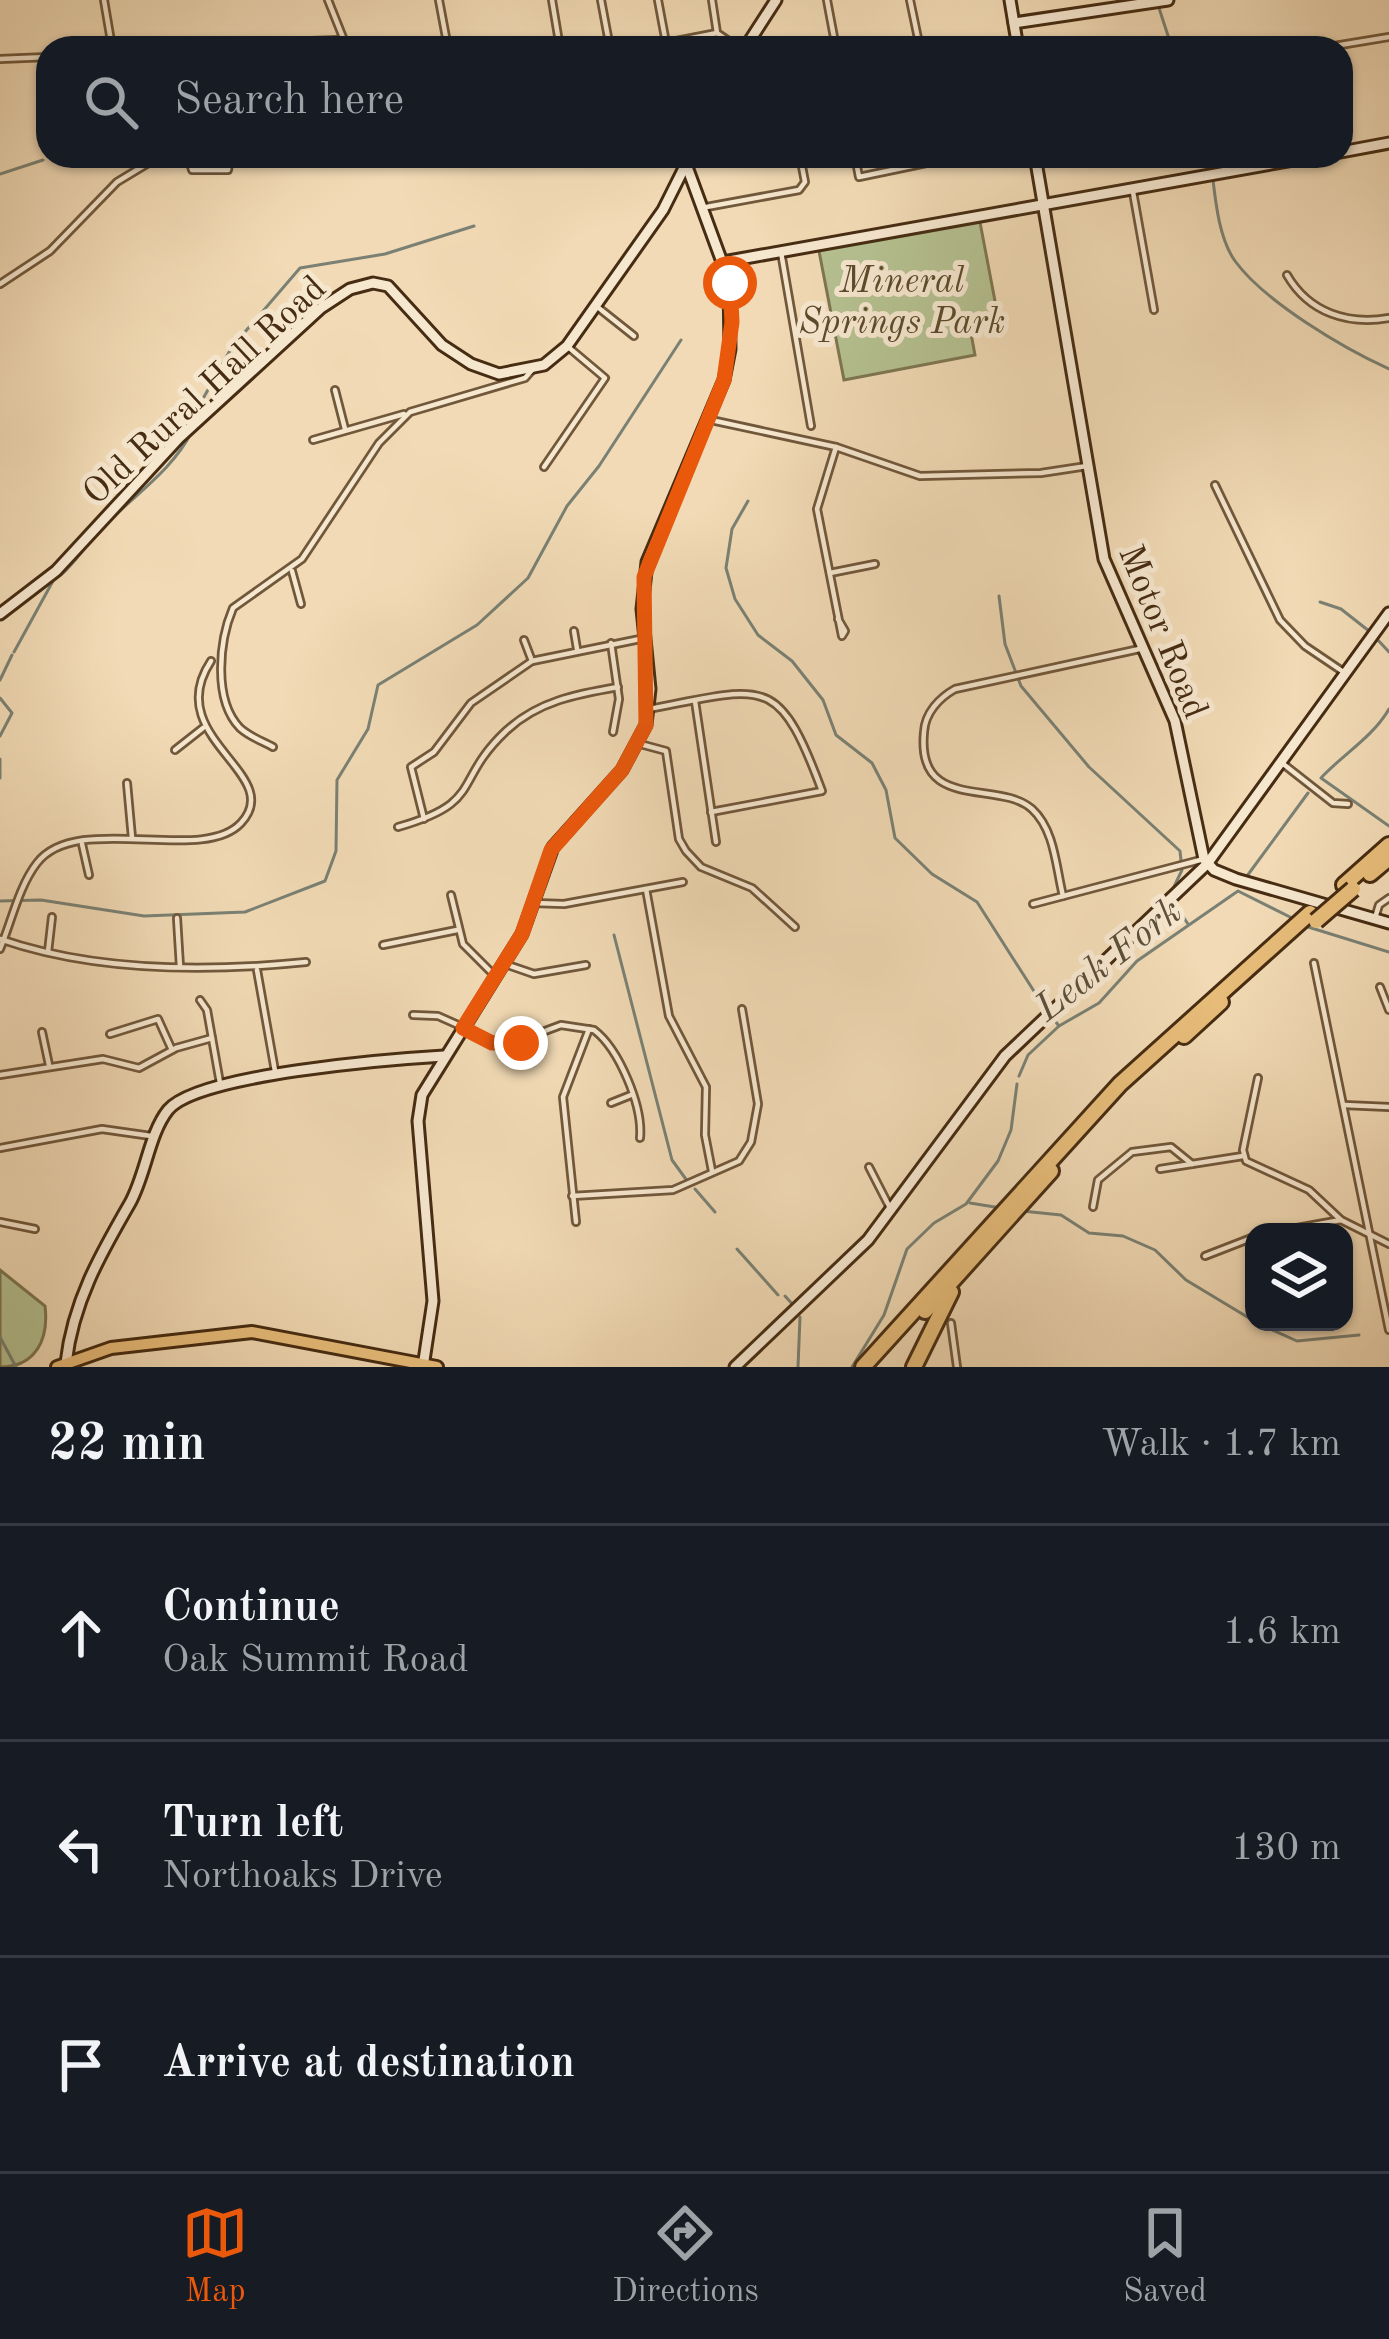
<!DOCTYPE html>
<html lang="en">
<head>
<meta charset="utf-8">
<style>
	:root { --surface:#171b24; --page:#242831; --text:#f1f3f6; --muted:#9ea1a6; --line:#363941; --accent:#ea580c }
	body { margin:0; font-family:"Old Standard TT",serif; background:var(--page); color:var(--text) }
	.controls { position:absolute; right:36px; bottom:36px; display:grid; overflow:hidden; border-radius:24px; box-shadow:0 3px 9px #0004 }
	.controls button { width:108px; height:108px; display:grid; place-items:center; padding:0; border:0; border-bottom:3px solid var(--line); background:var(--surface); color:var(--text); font:60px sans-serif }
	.stop { position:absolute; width:36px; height:36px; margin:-27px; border:9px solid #ea580c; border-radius:50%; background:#fff }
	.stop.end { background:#ea580c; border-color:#fff; box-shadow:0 3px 12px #0008 }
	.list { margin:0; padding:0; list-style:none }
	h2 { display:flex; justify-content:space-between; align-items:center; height:156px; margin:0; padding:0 48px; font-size:51px }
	h2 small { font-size:39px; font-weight:400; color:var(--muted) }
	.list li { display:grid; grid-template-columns:78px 1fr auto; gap:36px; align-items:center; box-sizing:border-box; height:216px; padding:0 48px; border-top:3px solid var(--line) }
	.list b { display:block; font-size:45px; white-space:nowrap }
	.list p { margin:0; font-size:39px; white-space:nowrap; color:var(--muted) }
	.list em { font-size:39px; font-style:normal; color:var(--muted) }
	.icon { flex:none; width:66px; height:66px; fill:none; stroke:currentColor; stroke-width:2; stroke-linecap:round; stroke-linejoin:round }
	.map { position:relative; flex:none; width:1389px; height:1367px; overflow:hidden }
	.search { position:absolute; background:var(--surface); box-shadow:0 3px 9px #0004; left:36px; right:36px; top:36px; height:132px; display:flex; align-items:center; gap:30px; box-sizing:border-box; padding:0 42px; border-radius:36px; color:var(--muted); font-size:45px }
	.sheet { height:804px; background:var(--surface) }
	nav { display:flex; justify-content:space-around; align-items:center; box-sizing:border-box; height:168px; border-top:3px solid var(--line); background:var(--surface); font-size:33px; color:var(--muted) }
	nav a { display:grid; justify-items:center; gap:6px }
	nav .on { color:var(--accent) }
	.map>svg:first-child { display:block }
</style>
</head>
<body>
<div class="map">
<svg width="1389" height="1367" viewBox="0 0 1389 1367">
	<rect width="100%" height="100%" fill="#f1dab5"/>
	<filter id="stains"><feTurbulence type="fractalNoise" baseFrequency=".00167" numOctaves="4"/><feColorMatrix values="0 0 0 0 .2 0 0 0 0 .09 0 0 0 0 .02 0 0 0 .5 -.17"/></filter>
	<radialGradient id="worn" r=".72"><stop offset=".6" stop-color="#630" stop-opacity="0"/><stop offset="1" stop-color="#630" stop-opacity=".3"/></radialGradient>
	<g fill="#b5c191" stroke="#7e7652" stroke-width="3">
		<path d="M979 217 999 322 970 328 975 355 844 380 818 246Z"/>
		<path d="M0 1270 45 1306C49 1339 36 1367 0 1367Z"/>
	</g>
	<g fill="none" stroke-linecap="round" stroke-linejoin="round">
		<g stroke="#7a8174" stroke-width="3">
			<path d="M1159 8 1172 48"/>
			<path d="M1212 171V156"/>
			<path d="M0 174 43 160"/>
			<path d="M1213 180C1216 206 1220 240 1235 261 1265 302 1343 348 1389 369"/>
			<path d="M191 420 232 347 300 268 385 254 474 226"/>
			<path d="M748 501 732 529 726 568 735 599 758 635 792 661 823 700 836 735 872 763 886 790 895 838 932 874 977 902 1046 1010"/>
			<path d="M61 575C75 562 81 552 95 536 126 500 171 474 192 431"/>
			<path d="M999 596 1005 644 1021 686 1089 767 1180 851 1182 870 1171 893"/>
			<path d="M1320 602 1341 609 1369 631"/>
			<path d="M1376 638 1389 652"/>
			<path d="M14 652 53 581"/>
			<path d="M0 680 12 655"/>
			<path d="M0 698 12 713 0 736"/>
			<path d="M1389 709C1373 737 1342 755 1321 778L1389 826"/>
			<path d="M0 759V778"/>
			<path d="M1247 876 1308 793"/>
			<path d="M0 901 41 900 144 916 245 912 325 881 336 851 337 780 368 729 378 685 477 625 528 578 567 506 599 466 681 340"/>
			<path d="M1173 902 1188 924"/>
			<path d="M1305 926 1389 952"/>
			<path d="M614 935 672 1160 688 1182"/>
			<path d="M1052 1017 1059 1026"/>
			<path d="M1019 1076 1028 1055 1059 1026 1099 1003 1137 961 1238 891 1292 918"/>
			<path d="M695 1189 715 1212"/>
			<path d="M970 1203 1001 1208"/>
			<path d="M1022 1211 1061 1215 1089 1233 1123 1236 1155 1250 1186 1280 1254 1321"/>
			<path d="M737 1249 778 1295"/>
			<path d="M785 1296 795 1307"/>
			<path d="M1255 1322 1297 1341 1359 1335"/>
			<path d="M0 1337 16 1367"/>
			<path d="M798 1367 800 1317"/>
			<path d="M852 1367 884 1315 907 1249 934 1223 966 1204 998 1161 1011 1130 1017 1084"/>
		</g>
		<defs>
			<g id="street">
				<path d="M104 0 112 47"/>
				<path d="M328 0 344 40"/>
				<path d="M439 0 448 48"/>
				<path d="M552 0 560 48"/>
				<path d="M601 0 610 48"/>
				<path d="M658 0 666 43 717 33"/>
				<path d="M712 0 717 33 739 48"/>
				<path d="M827 0 836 48"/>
				<path d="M910 0 920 48"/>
				<path d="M103 48 340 40 398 48"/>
				<path d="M1322 48 1389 37"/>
				<path d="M0 59 48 57"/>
				<path d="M188 156 192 170H228L230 158"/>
				<path d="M855 156 859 177 960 156"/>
				<path d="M1133 192 1154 310"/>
				<path d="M701 208 799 190 805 182 800 156"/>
				<path d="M781 252 811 426"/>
				<path d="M1287 275C1309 313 1348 325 1389 318"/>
				<path d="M0 284 50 251 117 182 160 156"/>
				<path d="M595 305 634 336"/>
				<path d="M335 390 345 429"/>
				<path d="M711 420 836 447 920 476 1041 473 1087 466"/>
				<path d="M313 440 404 414"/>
				<path d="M836 447 817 509 842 636 845 631 838 619"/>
				<path d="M544 467 605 378 567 346"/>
				<path d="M1215 485 1280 620 1305 646 1342 671"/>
				<path d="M292 571 301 604"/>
				<path d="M830 573 875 564"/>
				<path d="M574 631 577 649"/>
				<path d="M524 640 532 661"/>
				<path d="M611 643 619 699 613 732"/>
				<path d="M695 701 716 842"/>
				<path d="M649 709C765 687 778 672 822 791L711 812"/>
				<path d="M640 744 666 751 679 839 686 851 701 867 752 888 795 927"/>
				<path d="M273 747C262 741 250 737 240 728 213 700 219 641 233 608L302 559 379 443 410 412 525 378 532 370"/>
				<path d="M175 750 203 728"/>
				<path d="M1282 763 1333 803 1348 804"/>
				<path d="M127 783 132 838"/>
				<path d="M424 819 411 767 434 752 471 703 532 661 645 638"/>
				<path d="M398 827C485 802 452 782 506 731 538 701 577 694 618 687"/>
				<path d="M82 844 89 875"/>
				<path d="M646 889 669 1016 706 1087 705 1135 712 1171"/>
				<path d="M451 895 463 944 496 977"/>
				<path d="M1063 896C1056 868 1055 830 1032 809 998 779 916 813 924 732 925 713 939 698 955 689L1144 648"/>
				<path d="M533 903 564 904 683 882"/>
				<path d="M1033 904 1204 859"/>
				<path d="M177 918 180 967"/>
				<path d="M1375 918 1379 905 1389 898"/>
				<path d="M0 939C95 972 207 972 306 962"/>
				<path d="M383 945 457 930"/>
				<path d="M0 949C11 923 19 886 37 863 77 811 202 865 241 823 287 774 160 738 211 661"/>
				<path d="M48 952 52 917"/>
				<path d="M1314 963 1389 1330"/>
				<path d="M505 964 534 974 586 965"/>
				<path d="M257 970 275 1071"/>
				<path d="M1380 987 1389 1010"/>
				<path d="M200 1000 207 1010 220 1083"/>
				<path d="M413 1015 438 1016 505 1046 561 1025 594 1030C619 1049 643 1106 640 1138"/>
				<path d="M42 1032 49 1065"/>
				<path d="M110 1034 158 1019 172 1050"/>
				<path d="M0 1075 103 1059 139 1068 176 1048 212 1038"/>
				<path d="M1258 1078 1243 1150 1246 1161 1309 1190 1341 1220 1389 1244"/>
				<path d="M611 1103 631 1095"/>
				<path d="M1344 1105 1389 1107"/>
				<path d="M0 1148 102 1129 151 1136"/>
				<path d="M869 1167 889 1206"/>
				<path d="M1160 1169 1243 1156"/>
				<path d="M572 1196 673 1190 739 1161 751 1142 758 1104 742 1009"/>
				<path d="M1093 1207 1098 1180 1132 1152 1171 1147 1192 1164"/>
				<path d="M0 1222 35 1229"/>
				<path d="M576 1222 563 1097 589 1029"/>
				<path d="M1275 1232 1341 1220"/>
				<path d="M1205 1256 1254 1237"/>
				<path d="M951 1323 957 1367"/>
			</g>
			<g id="secondary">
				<path d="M1010 0 1018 48"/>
				<path d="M1014 23 1168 0"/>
				<path d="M745 48 776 0"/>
				<path d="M1341 152 1389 143"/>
				<path d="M1035 156 1104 559 1175 721 1204 859 1214 870 1236 879 1389 923"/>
				<path d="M723 262 1316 156"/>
				<path d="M0 614 56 571 179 438 321 308 350 289 373 283 388 286 442 345 471 364 499 374 544 365 567 346 663 210 690 156"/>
				<path d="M66 1363C73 1302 100 1255 130 1203 146 1174 149 1134 168 1110 197 1074 393 1059 444 1056"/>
				<path d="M423 1367 433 1301 418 1121 422 1095 522 934 553 847 622 770 646 725 650 689 642 609 647 562 724 380 730 349 729 281 686 164"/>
				<path d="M735 1367 868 1240 1005 1056 1207 864 1389 613"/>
			</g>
			<path id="primary" d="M57 1367 111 1348 252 1332 437 1367"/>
			<g id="highway">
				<path d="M1370 874 1389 858"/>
				<path d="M1344 885 1389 845"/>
				<path d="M1184 1036 1221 1002"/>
				<path d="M925 1311 1051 1171"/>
				<path d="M863 1367 1120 1084 1310 913"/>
				<path d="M914 1367 951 1292"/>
			</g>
		</defs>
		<use href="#street" stroke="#71583b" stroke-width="10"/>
		<use href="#secondary" stroke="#462c12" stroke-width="15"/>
		<use href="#primary" stroke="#462c12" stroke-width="16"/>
		<use href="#highway" stroke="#462c12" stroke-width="20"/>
		<use href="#street" stroke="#f6e7cf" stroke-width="4.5"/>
		<use href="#secondary" stroke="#f6e7cf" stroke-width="9"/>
		<use href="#primary" stroke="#e8bd7a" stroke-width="10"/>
		<use href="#highway" stroke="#e8bd7a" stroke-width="14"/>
		<defs>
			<path id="highway-bridge" d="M1316 921 1353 889"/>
		</defs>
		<use href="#highway-bridge" stroke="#462c12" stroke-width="20" stroke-linecap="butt"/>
		<use href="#highway-bridge" stroke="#e8bd7a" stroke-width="14"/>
	</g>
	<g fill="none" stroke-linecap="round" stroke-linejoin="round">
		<path stroke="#ea580c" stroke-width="15" d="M521 1043H492L463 1028 522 934 551 850 622 770 646 725 644 577 724 380 732 322 730 283"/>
	</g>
	<g text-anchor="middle" stroke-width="10" stroke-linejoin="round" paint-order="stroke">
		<g font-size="36" font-style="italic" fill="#5c4a2b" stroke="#f6e7cf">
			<text x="902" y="292">Mineral<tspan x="902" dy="41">Springs Park</tspan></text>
		</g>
		<g font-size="36" fill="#462c12" stroke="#f6e7cf">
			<text transform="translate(203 389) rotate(-43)" y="13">Old Rural Hall Road</text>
			<text transform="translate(1165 631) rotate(68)" y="13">Motor Road</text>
		</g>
		<g font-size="39" font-style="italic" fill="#5c4f3b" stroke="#f6e7cf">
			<text transform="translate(1107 958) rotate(-38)" y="14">Leak Fork</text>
		</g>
	</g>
	<rect width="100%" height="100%" filter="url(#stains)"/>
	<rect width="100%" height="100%" fill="url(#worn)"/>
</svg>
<div class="controls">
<button><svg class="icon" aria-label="layers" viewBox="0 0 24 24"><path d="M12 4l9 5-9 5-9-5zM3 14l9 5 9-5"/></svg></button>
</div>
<div class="stop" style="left:730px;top:283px"></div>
<div class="stop end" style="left:521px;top:1043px"></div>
<div class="search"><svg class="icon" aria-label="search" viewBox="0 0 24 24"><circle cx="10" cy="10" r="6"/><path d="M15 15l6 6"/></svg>Search here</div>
</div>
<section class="sheet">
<h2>22 min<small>Walk · 1.7 km</small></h2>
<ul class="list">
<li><svg class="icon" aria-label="ahead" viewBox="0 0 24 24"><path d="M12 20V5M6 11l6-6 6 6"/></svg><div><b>Continue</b><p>Oak Summit Road</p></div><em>1.6 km</em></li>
<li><svg class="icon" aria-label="left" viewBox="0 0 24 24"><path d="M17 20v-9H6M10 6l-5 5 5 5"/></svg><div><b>Turn left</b><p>Northoaks Drive</p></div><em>130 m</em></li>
<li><svg class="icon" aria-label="arrive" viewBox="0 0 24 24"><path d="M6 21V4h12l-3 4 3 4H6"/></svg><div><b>Arrive at destination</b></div></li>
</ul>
</section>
<nav>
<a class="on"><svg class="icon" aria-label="map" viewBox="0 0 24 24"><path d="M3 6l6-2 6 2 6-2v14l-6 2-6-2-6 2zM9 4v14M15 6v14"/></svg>Map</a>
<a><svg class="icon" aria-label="directions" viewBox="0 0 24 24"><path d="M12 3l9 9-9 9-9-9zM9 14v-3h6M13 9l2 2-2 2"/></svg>Directions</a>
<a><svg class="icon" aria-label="saved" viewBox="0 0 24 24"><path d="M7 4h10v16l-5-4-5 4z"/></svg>Saved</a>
</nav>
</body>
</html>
